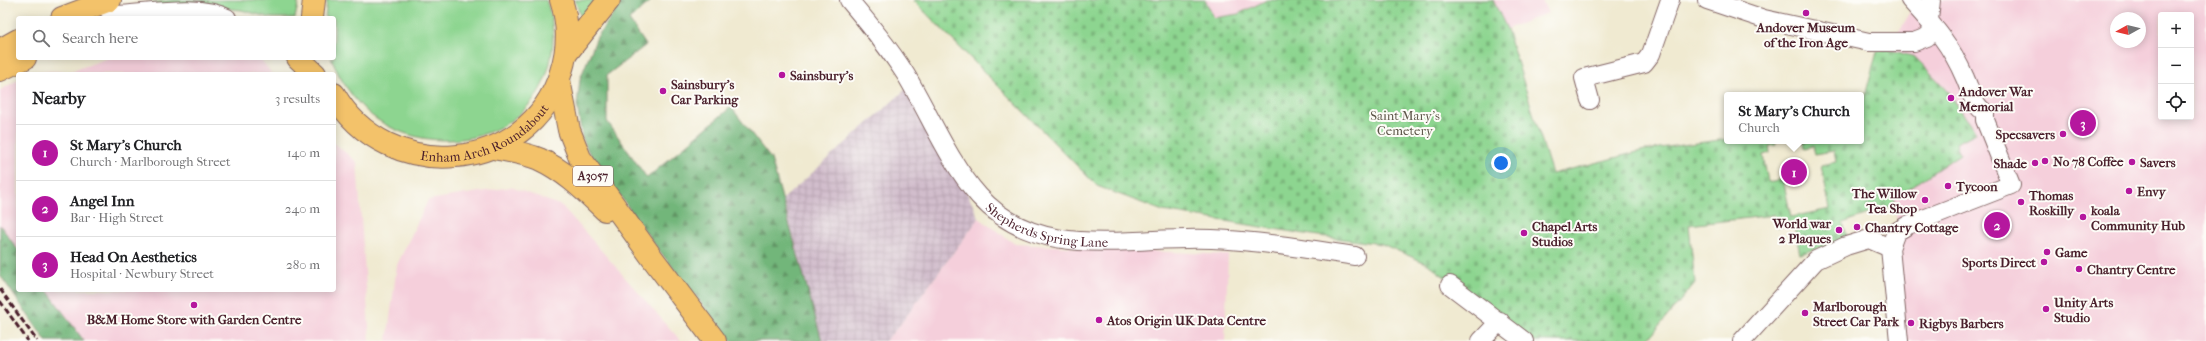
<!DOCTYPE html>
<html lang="en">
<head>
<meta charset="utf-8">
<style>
	:root { --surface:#fff; --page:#f2f2f2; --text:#202124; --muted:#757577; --line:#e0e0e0; --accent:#b5179e }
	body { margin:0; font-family:"IM FELL French Canon",serif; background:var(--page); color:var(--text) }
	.controls { position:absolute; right:12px; top:12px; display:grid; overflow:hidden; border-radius:4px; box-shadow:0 2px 10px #0003 }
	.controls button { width:36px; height:36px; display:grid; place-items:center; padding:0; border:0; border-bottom:1px solid var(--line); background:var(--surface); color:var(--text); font:20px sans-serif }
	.compass { position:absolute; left:2110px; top:12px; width:36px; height:36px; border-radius:50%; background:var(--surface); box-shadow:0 2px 10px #0003; rotate:262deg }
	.you { position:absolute; left:1501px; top:163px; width:14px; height:14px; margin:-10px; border:3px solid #fff; border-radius:50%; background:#1a73e8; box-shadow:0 0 0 6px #1a73e833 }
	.badge { display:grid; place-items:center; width:26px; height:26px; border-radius:50%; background:var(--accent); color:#fff; font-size:13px; font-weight:700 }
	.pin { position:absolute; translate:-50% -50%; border:2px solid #fff; box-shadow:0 1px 4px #0006 }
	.popup { position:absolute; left:1724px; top:92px; width:140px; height:52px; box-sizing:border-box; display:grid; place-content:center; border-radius:4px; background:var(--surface); filter:drop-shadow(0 1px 3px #0005); font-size:13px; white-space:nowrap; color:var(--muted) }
	.popup b { font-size:15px; color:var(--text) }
	.popup::after { content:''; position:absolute; left:50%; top:100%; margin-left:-8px; border:8px solid transparent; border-top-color:var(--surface) }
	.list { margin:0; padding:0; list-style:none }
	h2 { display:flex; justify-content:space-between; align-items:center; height:52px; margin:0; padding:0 16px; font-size:17px }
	h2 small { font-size:13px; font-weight:400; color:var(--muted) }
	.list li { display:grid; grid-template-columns:26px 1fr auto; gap:12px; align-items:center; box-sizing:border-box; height:56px; padding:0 16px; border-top:1px solid var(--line) }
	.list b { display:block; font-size:15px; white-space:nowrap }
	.list p { margin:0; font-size:13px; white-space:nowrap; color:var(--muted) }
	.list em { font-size:13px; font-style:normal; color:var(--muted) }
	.icon { flex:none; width:22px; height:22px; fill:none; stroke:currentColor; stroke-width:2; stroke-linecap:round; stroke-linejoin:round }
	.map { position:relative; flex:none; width:2206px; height:341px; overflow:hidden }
	.search { position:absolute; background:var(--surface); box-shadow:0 2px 10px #0003; left:16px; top:16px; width:320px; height:44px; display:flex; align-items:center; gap:10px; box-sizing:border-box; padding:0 14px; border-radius:4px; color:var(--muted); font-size:15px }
	.panel { position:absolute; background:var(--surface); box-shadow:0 2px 10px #0003; left:16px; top:72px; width:320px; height:220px; border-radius:4px }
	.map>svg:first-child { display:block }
</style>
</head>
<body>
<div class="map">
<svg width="2206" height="341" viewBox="0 0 2206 341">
	<defs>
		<pattern id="industrial-grid" width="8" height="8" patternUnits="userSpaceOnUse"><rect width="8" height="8" fill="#d1bdcc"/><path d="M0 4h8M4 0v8" fill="none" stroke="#b5a2af"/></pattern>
		<pattern id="forest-firs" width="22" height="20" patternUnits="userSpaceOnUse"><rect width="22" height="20" fill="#72b67a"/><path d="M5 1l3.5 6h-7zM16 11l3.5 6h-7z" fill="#609364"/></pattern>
		<pattern id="cemetery-stones" width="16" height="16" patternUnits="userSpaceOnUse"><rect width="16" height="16" fill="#8dd590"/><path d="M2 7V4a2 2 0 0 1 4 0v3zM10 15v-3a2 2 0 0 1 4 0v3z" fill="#7bb67c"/></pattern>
	</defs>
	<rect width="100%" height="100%" fill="#fdfcf7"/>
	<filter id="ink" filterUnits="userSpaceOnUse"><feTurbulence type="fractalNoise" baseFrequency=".025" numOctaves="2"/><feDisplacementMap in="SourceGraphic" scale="8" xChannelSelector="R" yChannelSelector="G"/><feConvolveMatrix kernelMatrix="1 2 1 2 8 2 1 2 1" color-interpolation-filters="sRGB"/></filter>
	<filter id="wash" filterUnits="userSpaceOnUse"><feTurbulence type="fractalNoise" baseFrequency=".012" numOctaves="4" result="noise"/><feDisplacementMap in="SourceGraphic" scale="16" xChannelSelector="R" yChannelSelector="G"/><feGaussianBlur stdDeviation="0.9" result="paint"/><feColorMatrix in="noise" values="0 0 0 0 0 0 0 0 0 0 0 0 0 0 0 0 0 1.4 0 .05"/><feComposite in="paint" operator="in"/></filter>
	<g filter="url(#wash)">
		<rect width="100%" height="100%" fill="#f0ead1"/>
		<g fill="#f5cfdb" fill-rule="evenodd">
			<path d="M1205 0H1267L1238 14 1214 18Z"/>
			<path d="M1493 0H1542L1548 13 1507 29Z"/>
			<path d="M1918 0H2206V341H1901L1898 223 1893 205 1895 198 1959 154 1956 143 1948 91 1915 57 1888 49ZM2161 15H2191V117H2161ZM2116 18H2140V42H2116Z"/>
			<path d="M108 58H257L262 61 272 74H33L49 71 69 72Z"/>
			<path d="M18 80V250L0 225V90Z"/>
			<path d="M334 143 357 162 370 341H84L47 290H334Z"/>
			<path d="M511 187 562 206 681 341H387L397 265 428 200Z"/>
			<path d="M979 218 1015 244 1228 255 1225 341H885L899 326Z"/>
		</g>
		<path fill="url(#industrial-grid)" d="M914 82 979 218 899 326 885 341H822L783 199Z"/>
		<g fill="#8dd590" stroke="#6c7a5e">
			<path d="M174 0H299L295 18H271L241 10 211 7 148 9V3Z"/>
			<path d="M327 0H546C554 20 555 41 550 63 532 142 431 162 371 115 353 100 340 80 331 58H334V18H325Z"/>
			<path d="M575 0H596L581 18Z"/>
		</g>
		<g fill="url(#forest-firs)" stroke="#5e6a52">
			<path d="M623 0H652L629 20 646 45 607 75V121L647 178 731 107 771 159 822 341H731L658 249 588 151 582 137 577 105 580 79 597 37Z"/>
			<path d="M0 225 18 250V290H47L84 341H46L0 275Z"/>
		</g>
		<path fill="url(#cemetery-stones)" stroke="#6c7a5e" d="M913 0H1205L1214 18 1238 14 1267 0H1493L1507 29 1552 174 1645 150 1727 139V141H1775L1776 145 1769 146 1770 153 1763 155 1768 182 1783 179 1791 217 1830 209 1821 165 1836 162 1834 151 1815 154 1813 146 1804 148 1803 141H1861V111L1877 51 1888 49 1915 57 1948 91 1976 133 1956 143 1960 154 1895 198 1893 205 1843 223 1848 239 1800 254 1794 225 1777 227 1774 215 1689 225 1695 283 1647 341H1528L1428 264 1382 244 1311 235 1163 211 1097 186Z"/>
	</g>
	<g filter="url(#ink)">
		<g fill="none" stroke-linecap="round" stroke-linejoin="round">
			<defs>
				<g id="minor">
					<path d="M101 0 111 13 116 15C147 14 199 3 227 18"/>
					<path id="s1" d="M849 0C869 24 889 48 906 75 930 115 948 161 979 196 1040 264 1132 235 1212 239 1260 241 1308 249 1355 256"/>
					<path d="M1707 0 1764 19 1869 42H1914L1927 37 1934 29"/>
					<path d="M1929 20 1931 0"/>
					<path d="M1590 100 1584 78 1644 63 1651 54 1670 0"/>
					<path d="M1450 285 1524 341"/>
					<path d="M1481 341 1500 321"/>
					<path d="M1742 341 1816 260 1846 246 1869 239 1890 248"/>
					<path d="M1899 341 1890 248 1896 232 1908 225 2011 185 1985 120V112C1974 107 1970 89 1965 78 1951 45 1934 26 1910 0"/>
				</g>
				<g id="major">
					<path d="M62 18 110 0"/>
					<path d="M312 18 314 0"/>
					<path d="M0 50 18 40"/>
					<path d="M566 54 609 0"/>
					<path d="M298 58 315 74"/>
					<path d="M0 70 25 58"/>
					<path d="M559 80 569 130 580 158 653 259 715 341"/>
					<path id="s2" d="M334 94C386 186 530 175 561 72 569 47 569 24 561 0"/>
					<path d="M494 148C508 151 525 153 539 159 565 171 584 190 605 210"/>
				</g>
			</defs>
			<use href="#minor" stroke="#846665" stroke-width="20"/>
			<use href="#major" stroke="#846665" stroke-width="24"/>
			<use href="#minor" stroke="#fff" stroke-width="18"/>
			<use href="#major" stroke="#f3c26a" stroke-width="22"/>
			<g stroke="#4a1f2b" stroke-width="3" stroke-dasharray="6 3" stroke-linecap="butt">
				<path d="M0 289 37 341"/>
				<path d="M0 301 28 341"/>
			</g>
		</g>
	</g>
	<g fill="#b5179e" stroke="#fdfcf7" stroke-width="1.5">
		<circle cx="1806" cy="13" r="4"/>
		<circle cx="782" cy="75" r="4"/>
		<circle cx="663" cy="91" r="4"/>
		<circle cx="1951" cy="98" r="4"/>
		<circle cx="2063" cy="134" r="4"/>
		<circle cx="2045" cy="161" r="4"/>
		<circle cx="2132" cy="162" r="4"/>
		<circle cx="2035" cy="163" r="4"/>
		<circle cx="1948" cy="186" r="4"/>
		<circle cx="2129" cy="191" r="4"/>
		<circle cx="1925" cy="200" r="4"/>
		<circle cx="2021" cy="202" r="4"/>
		<circle cx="2083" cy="217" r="4"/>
		<circle cx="1857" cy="227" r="4"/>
		<circle cx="1839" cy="230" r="4"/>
		<circle cx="1524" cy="233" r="4"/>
		<circle cx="2047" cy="252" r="4"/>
		<circle cx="2044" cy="262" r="4"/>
		<circle cx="2079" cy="269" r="4"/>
		<circle cx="194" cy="305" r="4"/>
		<circle cx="2046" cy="309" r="4"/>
		<circle cx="1805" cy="313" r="4"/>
		<circle cx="1099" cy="320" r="4"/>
		<circle cx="1911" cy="323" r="4"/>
	</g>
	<g text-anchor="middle" stroke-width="4" stroke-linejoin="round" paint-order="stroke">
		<rect fill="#fdfcf7" stroke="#806168" stroke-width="1" x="573" y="166" width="40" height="20" rx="3"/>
		<g font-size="12" font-weight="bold" fill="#4a1f2b">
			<text x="593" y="180">A3057</text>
		</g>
		<g font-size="13" font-weight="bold" fill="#4a1f2b" stroke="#fdfcf7" text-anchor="start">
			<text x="1806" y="32" text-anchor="middle">Andover Museum<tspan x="1806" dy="15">of the Iron Age</tspan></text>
			<text x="790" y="80">Sainsbury's</text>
			<text x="671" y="89">Sainsbury's<tspan x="671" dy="15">Car Parking</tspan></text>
			<text x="1959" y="96">Andover War<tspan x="1959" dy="15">Memorial</tspan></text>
			<text x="2055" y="139" text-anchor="end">Specsavers</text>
			<text x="2053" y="166">No 78 Coffee</text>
			<text x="2140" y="167">Savers</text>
			<text x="2027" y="168" text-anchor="end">Shade</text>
			<text x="1956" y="191">Tycoon</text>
			<text x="2137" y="196">Envy</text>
			<text x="1917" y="198" text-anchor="end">The Willow<tspan x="1917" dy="15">Tea Shop</tspan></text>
			<text x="2029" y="200">Thomas<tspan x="2029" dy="15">Roskilly</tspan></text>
			<text x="2091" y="215">koala<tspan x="2091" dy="15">Community Hub</tspan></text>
			<text x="1831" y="228" text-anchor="end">World war<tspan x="1831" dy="15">2 Plaques</tspan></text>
			<text x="1532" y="231">Chapel Arts<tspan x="1532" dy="15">Studios</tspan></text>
			<text x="1865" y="232">Chantry Cottage</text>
			<text x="2055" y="257">Game</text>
			<text x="2036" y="267" text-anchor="end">Sports Direct</text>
			<text x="2087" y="274">Chantry Centre</text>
			<text x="2054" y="307">Unity Arts<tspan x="2054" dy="15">Studio</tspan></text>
			<text x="1813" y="311">Marlborough<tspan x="1813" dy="15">Street Car Park</tspan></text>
			<text x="194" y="324" text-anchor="middle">B&amp;M Home Store with Garden Centre</text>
			<text x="1107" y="325">Atos Origin UK Data Centre</text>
			<text x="1919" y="328">Rigbys Barbers</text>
		</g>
		<g font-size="13" fill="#5e5649" stroke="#fdfcf7">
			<text x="1405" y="120">Saint Mary's<tspan x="1405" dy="15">Cemetery</tspan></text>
		</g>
		<g font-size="13" fill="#4a1f2b" stroke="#fdfcf7">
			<text dy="5" stroke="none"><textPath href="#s2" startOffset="180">Enham Arch Roundabout</textPath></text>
			<text dy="5" stroke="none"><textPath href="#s1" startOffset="313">Shepherds Spring Lane</textPath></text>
		</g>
	</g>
</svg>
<div class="controls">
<button>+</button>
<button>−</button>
<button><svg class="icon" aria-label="locate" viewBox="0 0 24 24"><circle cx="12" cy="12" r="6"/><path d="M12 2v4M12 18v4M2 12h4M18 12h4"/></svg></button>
</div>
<svg class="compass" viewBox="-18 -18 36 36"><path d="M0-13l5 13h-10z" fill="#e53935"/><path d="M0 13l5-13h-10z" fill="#757577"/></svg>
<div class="you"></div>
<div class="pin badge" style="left:1794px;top:172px">1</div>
<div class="popup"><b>St Mary's Church</b>Church</div>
<div class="pin badge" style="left:1997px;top:225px">2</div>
<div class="pin badge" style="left:2083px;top:123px">3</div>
<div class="search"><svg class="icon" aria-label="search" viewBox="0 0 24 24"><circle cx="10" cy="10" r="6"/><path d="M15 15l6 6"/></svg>Search here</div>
<section class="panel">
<h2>Nearby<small>3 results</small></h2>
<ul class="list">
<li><span class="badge">1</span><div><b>St Mary's Church</b><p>Church · Marlborough Street</p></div><em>140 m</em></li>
<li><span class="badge">2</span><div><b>Angel Inn</b><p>Bar · High Street</p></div><em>240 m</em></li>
<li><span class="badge">3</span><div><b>Head On Aesthetics</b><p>Hospital · Newbury Street</p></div><em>280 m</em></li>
</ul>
</section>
</div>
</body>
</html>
